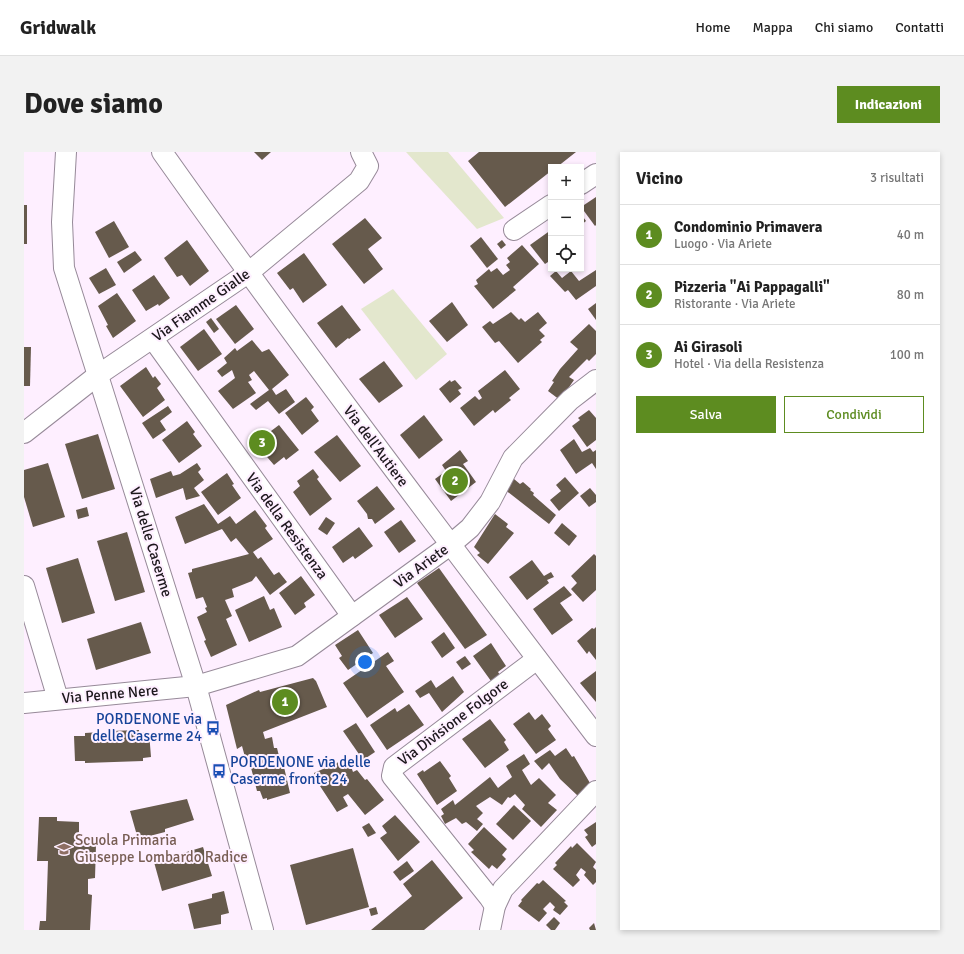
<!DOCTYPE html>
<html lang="it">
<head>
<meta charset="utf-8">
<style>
	:root { --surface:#fff; --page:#f2f2f2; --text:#222; --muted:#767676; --line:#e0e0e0; --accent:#5d8c20 }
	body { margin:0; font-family:Signika,sans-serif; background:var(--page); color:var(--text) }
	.controls { position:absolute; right:12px; top:12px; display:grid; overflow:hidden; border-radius:0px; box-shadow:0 2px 6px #0003 }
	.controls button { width:36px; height:36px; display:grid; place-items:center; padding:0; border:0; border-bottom:1px solid var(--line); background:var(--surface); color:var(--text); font:20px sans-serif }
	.you { position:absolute; left:341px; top:510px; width:14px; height:14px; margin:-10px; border:3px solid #fff; border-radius:50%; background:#1a73e8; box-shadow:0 0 0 6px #1a73e833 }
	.badge { display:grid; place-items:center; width:26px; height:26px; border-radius:50%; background:var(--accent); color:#fff; font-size:13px; font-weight:700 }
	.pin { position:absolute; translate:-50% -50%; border:2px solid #fff; box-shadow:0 1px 4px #0006 }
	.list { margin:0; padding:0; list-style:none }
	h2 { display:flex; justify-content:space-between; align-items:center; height:52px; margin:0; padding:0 16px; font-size:17px }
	h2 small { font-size:13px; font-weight:400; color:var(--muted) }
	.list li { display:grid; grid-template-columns:26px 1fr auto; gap:12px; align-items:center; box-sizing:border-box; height:60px; padding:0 16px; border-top:1px solid var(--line) }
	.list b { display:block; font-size:15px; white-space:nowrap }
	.list p { margin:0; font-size:13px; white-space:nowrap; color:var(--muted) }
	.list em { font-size:13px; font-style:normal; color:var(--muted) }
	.actions { display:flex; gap:8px; padding:12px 16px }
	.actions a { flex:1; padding:9px 0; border:1px solid var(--accent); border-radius:0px; text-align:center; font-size:14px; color:var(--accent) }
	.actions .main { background:var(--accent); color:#fff }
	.icon { flex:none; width:22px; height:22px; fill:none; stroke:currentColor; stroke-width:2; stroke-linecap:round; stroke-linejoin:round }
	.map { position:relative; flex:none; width:572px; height:778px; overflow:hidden; border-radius:0px }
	header { display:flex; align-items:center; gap:24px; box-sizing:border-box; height:56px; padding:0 20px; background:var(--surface); border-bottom:1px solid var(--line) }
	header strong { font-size:19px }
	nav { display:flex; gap:22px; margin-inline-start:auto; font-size:14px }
	.intro { display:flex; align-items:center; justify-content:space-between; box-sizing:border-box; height:96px; padding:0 24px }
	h1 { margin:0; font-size:28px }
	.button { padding:10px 18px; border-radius:0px; background:var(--accent); color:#fff; font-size:14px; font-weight:700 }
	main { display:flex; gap:24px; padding:0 24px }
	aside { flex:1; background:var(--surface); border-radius:0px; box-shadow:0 2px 6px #0003 }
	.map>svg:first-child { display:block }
</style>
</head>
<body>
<header>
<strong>Gridwalk</strong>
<nav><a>Home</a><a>Mappa</a><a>Chi siamo</a><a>Contatti</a></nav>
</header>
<div class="intro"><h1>Dove siamo</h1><a class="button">Indicazioni</a></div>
<main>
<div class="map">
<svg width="572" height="778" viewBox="0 0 572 778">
	<rect width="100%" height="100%" fill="#feefff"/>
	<g fill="#e3e7cd">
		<path d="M382 0H424L480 66 453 77Z"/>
		<path d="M369 137 423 202 392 228 337 157Z"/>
	</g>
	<g fill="#665a4c">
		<path d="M230 0H247L238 8Z"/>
		<path d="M455 0H552L533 15H527V19L481 55 444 9Z"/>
		<path d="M572 45V73L571 74 557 55Z"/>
		<rect x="0" y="53" width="3" height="39"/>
		<path d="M557 62 562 69 557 73Z"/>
		<path d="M341 66 358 86 344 97 359 117 340 132 308 92Z"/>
		<path d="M90 69 105 95 85 106 71 80Z"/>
		<path d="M527 78V108L521 112 506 93Z"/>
		<path d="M457 85 474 107 463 116 446 94Z"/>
		<path d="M163 88 185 119 166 134 158 123 153 125 140 106Z"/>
		<path d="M478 88 482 93 477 97 473 92Z"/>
		<path d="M498 93 515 112 489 135 492 138 469 157 450 134 454 132 452 128 465 117 467 120 473 116 479 123 486 118 482 113 486 110 483 106Z"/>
		<path d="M111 99 118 108 100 121 93 110Z"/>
		<path d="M280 101 303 133 279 151 269 136 266 138 253 121Z"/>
		<path d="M82 116 92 133 75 142 65 126Z"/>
		<path d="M572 118V134L552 148 544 138 541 140 526 124 532 119 538 126 547 119 555 129Z"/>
		<path d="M130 123 146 146 135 154 134 152 122 159 108 138Z"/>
		<path d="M93 141 112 169 89 186 82 174 84 173 74 154Z"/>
		<path d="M428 150 444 173 423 190 405 169Z"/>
		<path d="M572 151V168L564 157Z"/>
		<path d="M212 153 230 177 211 192 192 167Z"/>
		<path d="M318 153 337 178 325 187 324 186 312 196 293 171Z"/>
		<path d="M487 160 495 168 497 166 501 170 514 160 523 171 515 178 521 184 516 188 518 190 494 211 475 189 471 191 458 175 466 169 469 172Z"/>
		<path d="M187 166 195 177 190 181 182 170Z"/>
		<path d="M565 172 572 179V202L565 209 563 207 545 225 550 228 536 248 524 239 530 230 528 229 536 217 554 197 546 190Z"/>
		<path d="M180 177 198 202 174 219 156 195Z"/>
		<path d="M228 188 238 200 245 197 265 223 248 237 252 243 262 237 271 250 255 262 244 249 232 258 226 252 245 238 230 219 225 223 228 228 224 230 232 241 209 257 194 239 211 226 208 218 198 225 193 219 203 211 200 206 211 196 213 199Z"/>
		<path d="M0 195H7L6 234H0Z"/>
		<path d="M360 209 379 234 355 251 335 227Z"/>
		<path d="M122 215 129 226 131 224 137 232 133 236 141 248 119 265 96 234Z"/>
		<path d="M481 218 496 237 485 246 487 248 471 261 469 258 450 274 436 256 451 244 455 248 458 246 454 239Z"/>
		<path d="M426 228 427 230 431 228 438 236 434 238 437 242 426 251 415 237Z"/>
		<path d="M282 245 290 255 287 258 295 269 278 283 261 261Z"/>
		<path d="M144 254 148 260 136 269 142 278 129 287 118 271Z"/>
		<path d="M565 258 572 266V288L563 295 548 274 556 268 554 266Z"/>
		<path d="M400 263 419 288 395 307 376 283Z"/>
		<path d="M163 269 171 280 169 282 178 294 155 311 138 288Z"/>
		<path d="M255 273 275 298 262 308 260 305 250 313 231 291Z"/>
		<path d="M74 282 91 337 58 347 41 292Z"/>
		<path d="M313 283 337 314 316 330 290 300Z"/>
		<path d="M550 287 558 300 566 296 569 300 572 298V317L568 311 552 322 536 298Z"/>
		<path d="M436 298 444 309 439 312 452 330 427 349 411 327 422 319 418 313Z"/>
		<path d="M24 311 41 365 9 375 0 345V318Z"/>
		<path d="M173 311 177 317 174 320 180 328 170 336 176 344 162 348 159 336 132 346 126 327 147 319 149 324 156 322Z"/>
		<path d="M289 317 295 325 293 327 308 347 286 364 269 340 276 334 273 329Z"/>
		<path d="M203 321 210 332 208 333 217 346 194 363 177 340Z"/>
		<path d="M541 325 555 341 535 359 526 348 537 339 532 333Z"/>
		<path d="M490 327 496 332 499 330 507 337 506 338 510 341 509 343 532 363 525 372 480 337Z"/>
		<path d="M353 334 371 357 351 372 348 367H344L343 362 333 349Z"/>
		<path d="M566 336 572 343V350L565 355 556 344Z"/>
		<path d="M180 352 194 372 206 364 212 372 231 358 243 374 241 376 249 387 229 400 234 407 237 405 250 423 255 420 263 430 246 443 232 424 228 429 208 437 210 445 201 448 208 464 202 467 213 493 187 505 180 489 182 488 173 465 183 460 181 456 183 455 179 445 172 447 164 421 168 420V417L225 402 212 386 207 390 198 377 161 392 151 365Z"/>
		<path d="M63 355 65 364 54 367 52 358Z"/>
		<path d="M471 362 484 372 482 375 490 381 464 412 453 403 456 401 450 395Z"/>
		<path d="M302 365 311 371 303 383 294 377Z"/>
		<path d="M377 368 392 389 375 401 360 380Z"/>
		<path d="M538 371 553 384 545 394 530 381Z"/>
		<path d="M335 375 349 394 331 407 329 404 319 411 308 395Z"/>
		<path d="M103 380 121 440 91 449 73 389Z"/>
		<path d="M570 402 572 404V438L559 450 547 437 553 431 547 424Z"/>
		<path d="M54 406 71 461 38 471 22 416Z"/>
		<path d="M508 408 520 424 527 420 530 425 523 428 525 431 503 448 485 425Z"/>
		<path d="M415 416 463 483 441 497 393 431Z"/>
		<path d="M277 424 291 443 280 451 282 455 271 463 255 441Z"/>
		<path d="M540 434 548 443 536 451 549 468 528 483 509 457Z"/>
		<path d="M240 444 246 458 250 456 258 475 225 490 211 458Z"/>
		<path d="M383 445 399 467 371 486 355 463Z"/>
		<path d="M117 470 127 501 72 518 63 487Z"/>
		<path d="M572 475V508L565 499 563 502 553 489 568 476 570 477Z"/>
		<path d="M334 478 349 501 324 518 315 506 318 504 311 493Z"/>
		<path d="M420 480 431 496 418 506 407 490Z"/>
		<path d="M467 491 482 514 474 520 476 523 467 529 449 504Z"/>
		<path d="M364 500 370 509 362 514 380 540 343 566 319 531Z"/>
		<path d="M441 504 447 512 438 518 432 510Z"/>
		<path d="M572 519V550L556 531Z"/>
		<path d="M429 524 440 540 418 560 405 541 396 546 391 539 407 528 412 536Z"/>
		<path d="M289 526 292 529 303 555 239 580 241 587 248 585 250 596H253L256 608 254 609 256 615H260L266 641 243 648V646L239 647 236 639H233L224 604 221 605 218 594 213 597 202 553 235 538 236 540Z"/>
		<path d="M385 552 400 573 363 598 346 573 371 556 373 560Z"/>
		<path d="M505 560 511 568 518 562 527 574 524 577 532 588 512 602 489 572Z"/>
		<path d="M466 567 482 588 480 590 485 598 461 616 438 587Z"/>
		<path d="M332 571 351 600 339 608 319 579Z"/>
		<path d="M115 578V581L125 580 127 605 119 606V609L61 611V609H51L50 584H61V581L77 580 78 582H87V579Z"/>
		<path d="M542 596 548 605 550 604 566 631 554 644 536 627 525 611 518 618 510 609 526 598 531 604Z"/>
		<path d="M500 602 506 612 498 618 507 633 515 626 532 643 524 651 533 658 517 675 498 657 501 653 491 642 486 646 484 645 478 653 466 645 452 654 459 661 453 667 459 672 453 679 442 670 438 672 432 666 421 672 417 664 420 662 417 657 429 648 431 653 466 625 474 636 488 625 482 614Z"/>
		<path d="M324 606 329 620 333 618 341 628 343 627 360 648 341 663 324 642 319 645 324 654 313 660 296 634 290 621Z"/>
		<path d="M416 609 427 624 425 626 433 639 413 653 393 622 399 618 400 620Z"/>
		<path d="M163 647 170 668 141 677V680L114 687 106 659Z"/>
		<path d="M490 653 507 669 489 688 472 672Z"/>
		<path d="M371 663 396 690 374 709 356 686 363 681 358 674Z"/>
		<path d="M15 665H33V669L55 670V692L72 693 71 726 64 727V742L68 743 66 778H15L16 769H22L24 709H13Z"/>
		<path d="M572 670V692L568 695 561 685 564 683 560 678Z"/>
		<path d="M345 671 352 681 344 685 338 675Z"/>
		<path d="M460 675 483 697 478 703 482 707 473 717 468 713 465 717 447 700 450 698 444 692Z"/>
		<path d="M553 691 572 710 569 715 572 718V730L569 733 560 723 562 720 557 716 552 723 556 728 549 735 529 717 533 713 531 711 547 694 548 696Z"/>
		<path d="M179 695 188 724 138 739 130 710Z"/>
		<path d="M329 696 345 755 282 773 266 713Z"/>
		<path d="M408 708 439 746 400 778H347L388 744 379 732Z"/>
		<path d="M383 709 390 719 376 729 369 720Z"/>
		<path d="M519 728 542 749 540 750 544 754 536 763 529 758 531 755 526 750 519 757 523 761 515 770 494 754 498 749 497 748 513 731 515 732Z"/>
		<path d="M200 739 205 761 197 763V772L170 777 164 752 188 746V742Z"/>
		<path d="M352 755 354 762 347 764 345 757Z"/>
		<path d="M530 765 536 771 531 778H527L522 773Z"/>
		<path d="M570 771 572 778H566L565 776Z"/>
	</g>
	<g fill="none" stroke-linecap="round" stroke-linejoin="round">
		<defs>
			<g id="minor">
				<path d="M42 0 38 70 40 116 172 534 239 778"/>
				<path d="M138 0C278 198 425 391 572 584"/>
				<path d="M557 32 572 22"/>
				<path d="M490 78 527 53"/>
				<path d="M129 187 328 464"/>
				<path d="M0 281 74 223 224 121 335 29 344 14 337 0"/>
				<path d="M0 434 34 547"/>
				<path d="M0 551 172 534 273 504 426 393 446 376 466 350 489 306 546 248 572 228"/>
				<path d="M471 754 465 745 368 624 370 615 513 507"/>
				<path d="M466 778 471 754 479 737 572 639"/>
			</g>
		</defs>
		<use href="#minor" stroke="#978a99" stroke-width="22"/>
		<use href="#minor" stroke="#fff" stroke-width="20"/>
	</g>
	<defs>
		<symbol id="bus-bare" viewBox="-9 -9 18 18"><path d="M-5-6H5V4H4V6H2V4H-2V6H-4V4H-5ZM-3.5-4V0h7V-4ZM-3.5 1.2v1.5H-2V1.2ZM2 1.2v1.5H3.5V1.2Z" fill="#1a4fb4" stroke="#feefff" stroke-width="2.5" paint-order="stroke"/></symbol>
		<symbol id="school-bare" viewBox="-9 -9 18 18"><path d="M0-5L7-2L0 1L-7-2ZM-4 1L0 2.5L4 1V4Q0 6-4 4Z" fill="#8d6e63" stroke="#feefff" stroke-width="2.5" paint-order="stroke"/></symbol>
	</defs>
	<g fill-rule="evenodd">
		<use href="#bus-bare" x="179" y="566" width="20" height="20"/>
		<use href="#bus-bare" x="185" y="609" width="20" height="20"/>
		<use href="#school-bare" x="30" y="687" width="20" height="20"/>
	</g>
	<g text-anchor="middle" stroke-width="4" stroke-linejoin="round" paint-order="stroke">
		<g font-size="15" fill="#1c171c" stroke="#feefff">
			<text transform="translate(177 153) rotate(-35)" y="5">Via Fiamme Gialle</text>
			<text transform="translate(352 294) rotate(53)" y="5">Via dell'Autiere</text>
			<text transform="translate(263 374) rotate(54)" y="5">Via della Resistenza</text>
			<text transform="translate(127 390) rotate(73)" y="5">Via delle Caserme</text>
			<text transform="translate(397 414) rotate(-36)" y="5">Via Ariete</text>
			<text transform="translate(86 542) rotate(-5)" y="5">Via Penne Nere</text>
			<text transform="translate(429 570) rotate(-37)" y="5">Via Divisione Folgore</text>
		</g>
		<g font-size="15" fill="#164399" stroke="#feefff" text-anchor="end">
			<text x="178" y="572">PORDENONE via<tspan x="178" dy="17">delle Caserme 24</tspan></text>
			<text x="206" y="615" text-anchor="start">PORDENONE via delle<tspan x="206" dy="17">Caserme fronte 24</tspan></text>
		</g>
		<g font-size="15" fill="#785e54" stroke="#feefff" text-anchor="start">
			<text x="51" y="693">Scuola Primaria<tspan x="51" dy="17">Giuseppe Lombardo Radice</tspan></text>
		</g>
	</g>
</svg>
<div class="controls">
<button>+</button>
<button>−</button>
<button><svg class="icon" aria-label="locate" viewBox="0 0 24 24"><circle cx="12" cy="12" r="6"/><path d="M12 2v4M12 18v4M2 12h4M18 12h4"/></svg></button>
</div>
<div class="you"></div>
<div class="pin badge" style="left:261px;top:550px">1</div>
<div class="pin badge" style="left:431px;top:329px">2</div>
<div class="pin badge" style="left:238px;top:291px">3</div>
</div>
<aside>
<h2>Vicino<small>3 risultati</small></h2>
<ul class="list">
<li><span class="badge">1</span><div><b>Condominio Primavera</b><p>Luogo · Via Ariete</p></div><em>40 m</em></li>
<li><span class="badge">2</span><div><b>Pizzeria &quot;Ai Pappagalli&quot;</b><p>Ristorante · Via Ariete</p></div><em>80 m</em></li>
<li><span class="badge">3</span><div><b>Ai Girasoli</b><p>Hotel · Via della Resistenza</p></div><em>100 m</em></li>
</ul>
<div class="actions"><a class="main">Salva</a><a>Condividi</a></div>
</aside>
</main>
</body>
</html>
